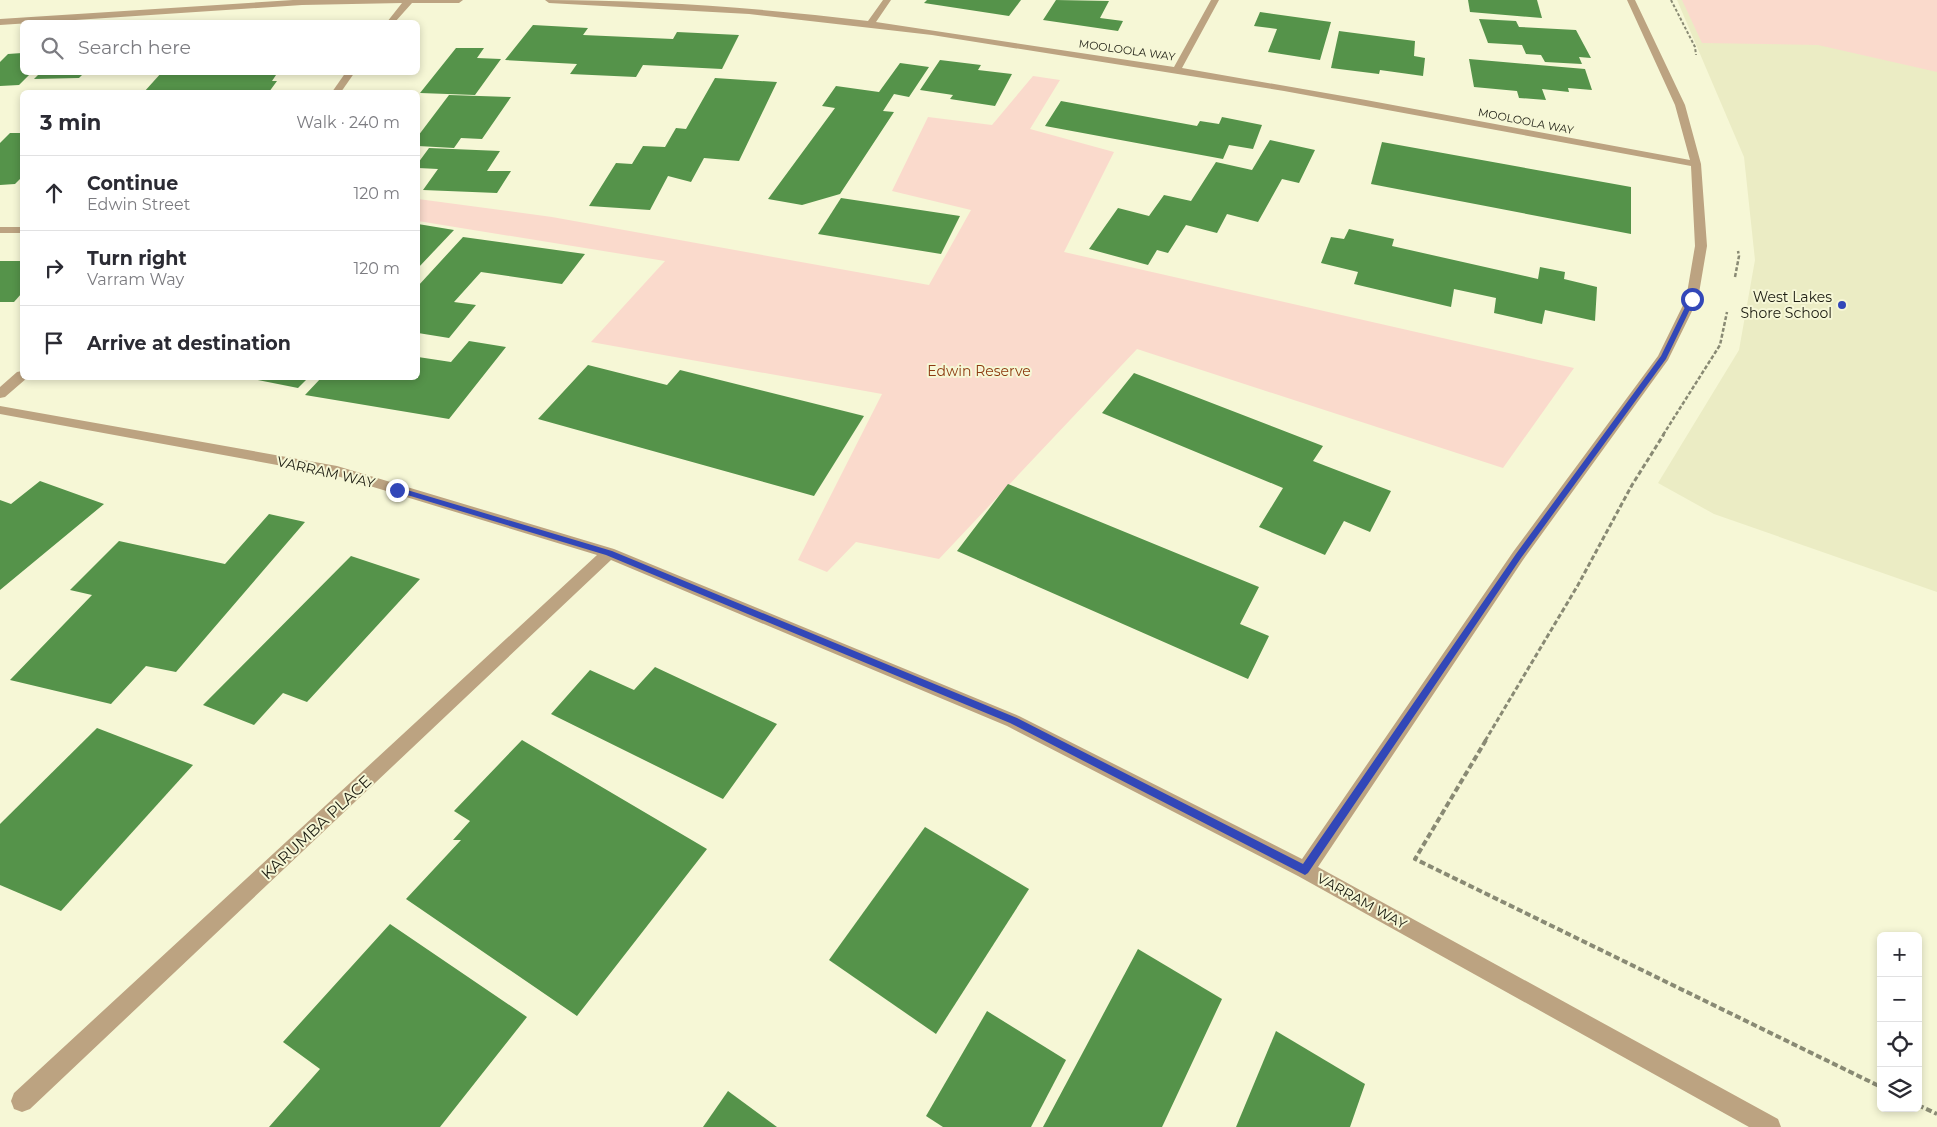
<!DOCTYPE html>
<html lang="en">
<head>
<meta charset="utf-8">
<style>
	:root { --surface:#fff; --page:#f7f7f7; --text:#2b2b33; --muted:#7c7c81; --line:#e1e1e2 }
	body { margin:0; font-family:Montserrat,sans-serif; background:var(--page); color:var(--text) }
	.controls { position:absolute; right:15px; bottom:15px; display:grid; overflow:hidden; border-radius:8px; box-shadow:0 2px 8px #0003 }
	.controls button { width:45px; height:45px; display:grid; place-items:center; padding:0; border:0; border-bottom:1px solid var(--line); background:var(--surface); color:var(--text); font:25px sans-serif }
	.stop { position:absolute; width:15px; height:15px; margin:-11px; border:4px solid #3247b8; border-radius:50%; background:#fff }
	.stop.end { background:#3247b8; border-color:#fff; box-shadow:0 1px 5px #0008 }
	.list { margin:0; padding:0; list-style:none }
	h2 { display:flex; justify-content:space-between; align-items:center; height:65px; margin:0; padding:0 20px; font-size:21px }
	h2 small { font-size:16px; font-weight:400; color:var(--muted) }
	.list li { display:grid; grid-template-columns:32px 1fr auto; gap:15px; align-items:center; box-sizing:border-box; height:75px; padding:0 20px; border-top:1px solid var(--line) }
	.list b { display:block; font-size:19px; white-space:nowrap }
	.list p { margin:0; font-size:16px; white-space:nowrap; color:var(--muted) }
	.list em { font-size:16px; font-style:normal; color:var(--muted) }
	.icon { flex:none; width:28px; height:28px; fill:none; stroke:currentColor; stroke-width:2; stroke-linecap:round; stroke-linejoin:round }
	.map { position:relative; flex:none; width:1937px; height:1127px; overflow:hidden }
	.search { position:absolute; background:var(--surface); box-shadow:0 2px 8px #0003; left:20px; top:20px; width:400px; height:55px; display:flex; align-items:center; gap:12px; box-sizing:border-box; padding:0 18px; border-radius:8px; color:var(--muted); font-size:19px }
	.panel { position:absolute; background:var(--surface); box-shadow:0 2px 8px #0003; left:20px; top:90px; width:400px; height:290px; border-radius:8px }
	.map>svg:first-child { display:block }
</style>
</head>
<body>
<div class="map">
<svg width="1937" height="1127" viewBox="0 0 1937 1127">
	<rect width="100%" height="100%" fill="#f6f7d6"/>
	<path fill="#ebecc4" d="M1677 0H1937V592L1714 514 1658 483 1739 350 1755 260 1744 157Z"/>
	<g fill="#fadacc">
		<path d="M1682 0H1937V72L1818 45 1702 43Z"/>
		<path d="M1033 76 1060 80 1030 129 1114 152 1064 252 1574 368 1503 468 1137 349 939 559 856 542 827 572 798 560 882 394 591 342 665 261 418 221V199L552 217 929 285 971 210 892 191 928 117 992 125Z"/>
	</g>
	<g fill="#55934a">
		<path d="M927 0H1021L1009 16 924 3Z"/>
		<path d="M1056 0 1109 1 1100 18 1123 21 1118 31 1043 20Z"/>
		<path d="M1468 0H1537L1542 18 1470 12Z"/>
		<path d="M1260 12 1331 22 1320 60 1268 52 1277 29 1254 26Z"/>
		<path d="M1479 19 1516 21 1519 27 1576 30 1591 58 1579 57 1582 64 1545 62 1541 55 1526 54 1522 45 1488 43Z"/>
		<path d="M533 25 588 28 583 35 673 39 677 32 739 35 722 69 643 65 636 77 570 74 577 64 505 60Z"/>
		<path d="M1339 31 1415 41 1414 56 1425 58 1423 76 1380 70 1379 74 1331 68Z"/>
		<path d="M456 48H484L477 58 501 59 475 95 420 93Z"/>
		<path d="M22 53V72H32L19 85 0 86V62L8 54Z"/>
		<path d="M1469 59 1585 69 1592 90 1568 88 1569 92 1542 89 1546 100 1519 98 1517 91 1474 87Z"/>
		<path d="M940 60 981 65 978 70 1012 74 995 106 950 99 953 95 920 90Z"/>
		<path d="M900 63 929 67 909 97 894 94 883 111 894 112 840 194 802 205 768 199 835 108 822 106 836 86 879 92Z"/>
		<path d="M41 72H85L79 78 34 79Z"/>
		<path d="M162 72H278L272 81H277L269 92H144Z"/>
		<path d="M715 78 777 82 739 161 704 158 691 182 668 176 650 210 589 206 616 163 632 164 643 146 665 147 676 128 686 129Z"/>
		<path d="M449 95 511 97 482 139 461 138 454 148 418 146V136Z"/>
		<path d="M1061 101 1197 126 1200 121 1219 124 1222 117 1262 125 1253 149 1229 145 1223 159 1045 126Z"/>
		<path d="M10 133H22V177L15 184 0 185V143Z"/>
		<path d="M1270 140 1315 150 1299 183 1282 179 1258 222 1227 214 1217 233 1186 225 1168 253 1157 250 1148 265 1089 249 1118 208 1149 216 1164 195 1191 201 1216 162 1252 170Z"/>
		<path d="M1382 142 1631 187V234L1371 184Z"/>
		<path d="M429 148 500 151 487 171H511L497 193 423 190 438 169 418 168V163Z"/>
		<path d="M841 198 960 216 941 254 818 234Z"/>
		<path d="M418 224 454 230 418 268Z"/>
		<path d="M1349 229 1394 239 1392 246 1538 279 1540 267 1565 272 1564 279 1597 287 1595 321 1545 310 1542 324 1494 313 1496 298 1454 289 1451 307 1354 284 1358 272 1321 263 1331 237 1344 239Z"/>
		<path d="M463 237 585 254 562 284 481 272 454 302 476 305 449 338 418 333V286Z"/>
		<path d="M0 261H22V293L14 302H0Z"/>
		<path d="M469 341 506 347 449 419 305 395 321 378H418V357L451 362Z"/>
		<path d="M588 365 667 385 680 370 864 416 814 496 538 419Z"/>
		<path d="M1134 373 1323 446 1313 461 1391 491 1370 532 1344 521 1325 555 1259 527 1283 488 1102 413Z"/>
		<path d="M247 378H308L298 388Z"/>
		<path d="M40 481 104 504 0 590V500L11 504Z"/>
		<path d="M1008 484 1259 587 1240 624 1269 636 1248 679 957 551Z"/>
		<path d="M269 514 305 522 176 672 146 666 111 704 10 680 92 595 70 590 119 541 225 564Z"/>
		<path d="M351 556 420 579 307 702 283 693 254 725 203 705Z"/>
		<path d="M655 667 777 724 723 799 551 714 590 670 634 690Z"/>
		<path d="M97 728 193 765 61 911 0 885V824Z"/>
		<path d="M522 740 707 849 577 1016 406 899 461 840H453L470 821 454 811Z"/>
		<path d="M925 827 1029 889 936 1034 829 960Z"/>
		<path d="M390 924 527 1017 440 1127H269L320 1069 283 1042Z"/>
		<path d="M1138 949 1222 999 1162 1127H1043Z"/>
		<path d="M987 1011 1066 1060 1031 1127H943L926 1116Z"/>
		<path d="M1276 1031 1365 1084 1350 1127H1236Z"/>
		<path d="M728 1091 777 1127H703Z"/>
	</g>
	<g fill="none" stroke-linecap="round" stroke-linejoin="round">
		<path stroke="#898a74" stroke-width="2" stroke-dasharray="3 2" stroke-linecap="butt" d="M1671 0 1695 47 1696 55"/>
		<g stroke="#898a74" stroke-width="2.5" stroke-dasharray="4 2" stroke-linecap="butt">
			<path d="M1735 277 1739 256 1738 251"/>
			<path d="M1663 435 1720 345 1727 312"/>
		</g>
		<path stroke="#898a74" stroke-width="3" stroke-dasharray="5 2.5" stroke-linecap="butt" d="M1485 741 1578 585 1632 485 1664 434"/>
		<g stroke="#898a74" stroke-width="4" stroke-dasharray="6 3" stroke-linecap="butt">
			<path d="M1486 740 1415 859 1881 1087"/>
			<path d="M1918 1105 1937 1114"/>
		</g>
		<g fill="#bca381" fill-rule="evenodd">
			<path d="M293 0H463L459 3H412L395 22H387L402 3 302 5 0 25V19Z"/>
			<path d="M545 0C653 0 760 8 868 21L883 0H891L876 22 1174 67 1211 0H1219L1182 68 1366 100 1690 160 1675 105 1627 0H1635L1685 105 1701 164 1707 246 1698 299 1668 360 1523 560 1318 867 1778 1119 1781 1127H1749L1298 876 1007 726 611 560 30 1109 22 1112 14 1109 11 1101 14 1093 597 555 337 476 0 414V406L337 466 614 549 1019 716 1302 859 1513 552 1658 356 1686 299 1695 246 1691 166 1284 91 932 35 749 14 549 3Z"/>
			<path d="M346 72H355L341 92H332Z"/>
			<rect x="0" y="227" width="22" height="6"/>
			<path d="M22 371V378H27L5 397 0 398V387L17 372Z"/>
		</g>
	</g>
	<path fill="#3247b8" d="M1692 297 1695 299 1666 359 1521 558 1308 873 1305 875 1010 723 606 555 394 491 393 490 397 487 612 551 1017 718 1303 864 1516 554 1661 356 1689 299Z"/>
	<circle fill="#3247b8" stroke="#f6f7d6" stroke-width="2" cx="1842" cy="305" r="5"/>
	<g text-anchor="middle" stroke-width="4" stroke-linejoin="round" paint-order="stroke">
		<g font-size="11" fill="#1c1c11" stroke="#f6f7d6">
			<text transform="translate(1127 50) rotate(8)" y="4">MOOLOOLA WAY</text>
			<text transform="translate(1526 121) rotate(11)" y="4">MOOLOOLA WAY</text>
		</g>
		<g font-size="14" fill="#1c1c11" stroke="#f6f7d6" text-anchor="end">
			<text x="1832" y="302">West Lakes<tspan x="1832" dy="16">Shore School</tspan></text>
		</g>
		<g font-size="14" fill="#8d3b10" stroke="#f6f7d6">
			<text x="979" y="376">Edwin Reserve</text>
		</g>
		<g font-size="14" fill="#1c1c11" stroke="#f6f7d6">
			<text transform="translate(326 472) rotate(13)" y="5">VARRAM WAY</text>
			<text transform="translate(1362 901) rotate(29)" y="5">VARRAM WAY</text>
		</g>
		<g font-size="16" fill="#1c1c11" stroke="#f6f7d6">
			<text transform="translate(316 827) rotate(-43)" y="6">KARUMBA PLACE</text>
		</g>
	</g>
</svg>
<div class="controls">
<button>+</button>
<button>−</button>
<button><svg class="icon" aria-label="locate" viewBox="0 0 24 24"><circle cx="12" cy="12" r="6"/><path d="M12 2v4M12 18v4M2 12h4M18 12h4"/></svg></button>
<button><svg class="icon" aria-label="layers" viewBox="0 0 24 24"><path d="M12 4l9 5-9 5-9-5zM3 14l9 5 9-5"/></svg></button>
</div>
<div class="stop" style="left:1692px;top:299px"></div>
<div class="stop end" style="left:397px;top:490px"></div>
<div class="search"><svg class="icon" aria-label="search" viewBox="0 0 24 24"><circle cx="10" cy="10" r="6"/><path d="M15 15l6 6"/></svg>Search here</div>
<section class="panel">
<h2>3 min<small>Walk · 240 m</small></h2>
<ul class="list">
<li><svg class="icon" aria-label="ahead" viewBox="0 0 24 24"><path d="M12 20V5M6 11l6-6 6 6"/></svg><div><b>Continue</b><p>Edwin Street</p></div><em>120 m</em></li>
<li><svg class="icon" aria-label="right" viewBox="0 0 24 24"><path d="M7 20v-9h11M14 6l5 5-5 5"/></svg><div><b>Turn right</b><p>Varram Way</p></div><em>120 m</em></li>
<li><svg class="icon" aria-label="arrive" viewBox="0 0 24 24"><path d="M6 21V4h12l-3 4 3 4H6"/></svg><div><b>Arrive at destination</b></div></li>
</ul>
</section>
</div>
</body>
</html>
